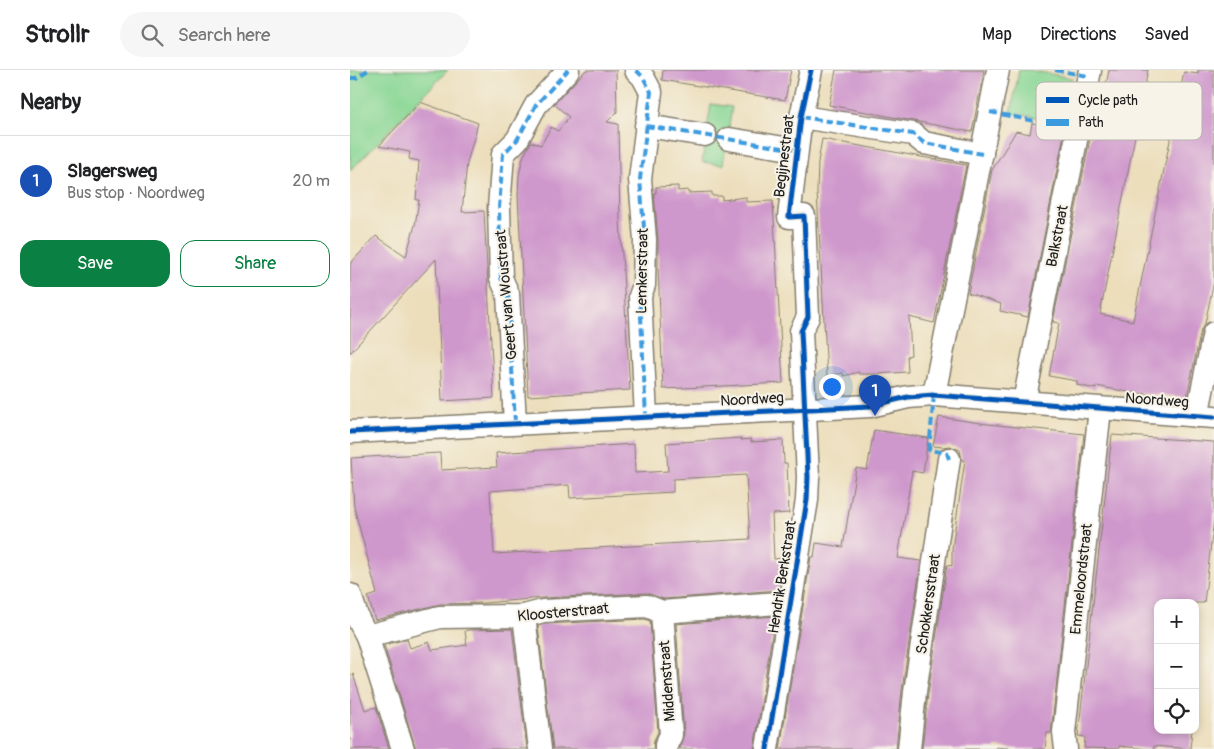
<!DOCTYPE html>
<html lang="en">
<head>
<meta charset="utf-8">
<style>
	:root { --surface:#fff; --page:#f6f6f6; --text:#202124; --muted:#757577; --line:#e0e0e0; --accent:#0b8043 }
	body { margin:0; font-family:Pangolin,sans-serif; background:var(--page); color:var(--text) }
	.controls { position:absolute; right:15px; bottom:15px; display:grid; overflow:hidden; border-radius:10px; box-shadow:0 2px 8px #0003 }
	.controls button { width:45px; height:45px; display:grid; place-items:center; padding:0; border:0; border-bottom:1px solid var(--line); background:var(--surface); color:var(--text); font:25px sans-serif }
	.you { position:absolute; left:481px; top:316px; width:18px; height:18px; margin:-12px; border:4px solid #fff; border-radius:50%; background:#1a73e8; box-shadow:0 0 0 8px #1a73e833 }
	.badge { display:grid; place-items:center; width:32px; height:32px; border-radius:50%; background:var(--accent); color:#fff; font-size:16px; font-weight:700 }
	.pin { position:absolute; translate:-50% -41px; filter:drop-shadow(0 1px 2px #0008) }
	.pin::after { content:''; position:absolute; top:26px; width:18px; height:15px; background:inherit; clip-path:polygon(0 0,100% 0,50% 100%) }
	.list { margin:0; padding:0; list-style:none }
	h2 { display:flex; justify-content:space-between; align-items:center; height:65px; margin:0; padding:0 20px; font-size:21px }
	h2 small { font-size:16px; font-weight:400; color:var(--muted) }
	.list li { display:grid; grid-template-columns:32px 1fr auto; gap:15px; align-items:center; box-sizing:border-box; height:90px; padding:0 20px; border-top:1px solid var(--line) }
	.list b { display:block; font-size:19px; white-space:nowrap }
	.list p { margin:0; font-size:16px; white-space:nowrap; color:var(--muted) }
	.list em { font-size:16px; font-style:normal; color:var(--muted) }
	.actions { display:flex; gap:10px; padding:15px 20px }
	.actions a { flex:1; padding:11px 0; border:1px solid var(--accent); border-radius:15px; text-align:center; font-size:18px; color:var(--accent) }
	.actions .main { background:var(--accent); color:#fff }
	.icon { flex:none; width:28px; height:28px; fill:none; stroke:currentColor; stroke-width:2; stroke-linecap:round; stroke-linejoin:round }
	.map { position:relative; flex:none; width:864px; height:679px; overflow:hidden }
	header { display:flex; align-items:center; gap:30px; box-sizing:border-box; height:70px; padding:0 25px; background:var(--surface); border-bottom:1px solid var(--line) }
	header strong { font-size:24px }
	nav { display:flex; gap:28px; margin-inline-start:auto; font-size:18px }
	.search { width:350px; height:45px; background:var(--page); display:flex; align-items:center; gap:12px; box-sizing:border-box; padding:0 18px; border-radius:28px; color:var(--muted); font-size:19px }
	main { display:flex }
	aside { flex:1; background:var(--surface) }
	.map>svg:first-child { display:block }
</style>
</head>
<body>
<header>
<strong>Strollr</strong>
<div class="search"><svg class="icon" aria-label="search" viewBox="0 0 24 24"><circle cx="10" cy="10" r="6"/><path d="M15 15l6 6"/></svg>Search here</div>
<nav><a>Map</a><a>Directions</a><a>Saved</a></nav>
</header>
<main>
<aside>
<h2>Nearby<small></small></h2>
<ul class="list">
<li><span class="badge" style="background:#1a4fb4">1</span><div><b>Slagersweg</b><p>Bus stop · Noordweg</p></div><em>20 m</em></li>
</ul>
<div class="actions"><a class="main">Save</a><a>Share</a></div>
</aside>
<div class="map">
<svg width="864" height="679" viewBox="0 0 864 679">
	<rect width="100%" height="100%" fill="#f7f3e8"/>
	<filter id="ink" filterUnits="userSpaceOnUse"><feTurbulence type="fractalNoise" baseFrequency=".02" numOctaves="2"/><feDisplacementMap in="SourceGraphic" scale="10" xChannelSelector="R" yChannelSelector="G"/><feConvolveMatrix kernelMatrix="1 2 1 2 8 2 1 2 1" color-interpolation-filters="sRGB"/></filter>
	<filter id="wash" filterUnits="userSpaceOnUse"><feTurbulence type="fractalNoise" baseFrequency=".0096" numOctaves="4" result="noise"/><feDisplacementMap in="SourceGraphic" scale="20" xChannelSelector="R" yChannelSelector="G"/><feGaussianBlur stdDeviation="1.12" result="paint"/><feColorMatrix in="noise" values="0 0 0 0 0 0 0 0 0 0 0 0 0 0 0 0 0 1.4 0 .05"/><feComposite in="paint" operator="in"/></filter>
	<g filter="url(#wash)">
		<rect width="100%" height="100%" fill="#ecdebb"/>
		<g fill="#8ad795" stroke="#537a58">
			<path d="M0 0H98L0 101Z"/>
			<path d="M669 0H678L722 8 714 52 661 43Z"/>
			<path d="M361 34 382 37 373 95 352 92Z"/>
		</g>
		<g id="blocks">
			<g fill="#cf98cc" fill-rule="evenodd">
				<path d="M236 0H266L267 42 257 52 268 54 270 151 280 320 178 326 168 125 169 105 173 87 181 72 191 75 201 57 208 61 219 47 204 34Z"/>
				<path d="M313 0H441L435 30 312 10Z"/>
				<path d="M486 0H634L622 62 479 35Z"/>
				<path d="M759 0H798L750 244 783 251 834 2 848 4V0H864V211L855 253 851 260 837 327 784 323 746 316V319L727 315V311L699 306 709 253 703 252 741 64 746 65Z"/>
				<path d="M70 32 128 53 117 93 112 142 134 141 144 328 92 331 86 189 0 283V194L26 166 56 186 65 155 69 130H66L69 91 59 89 60 82 29 76Z"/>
				<path d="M682 53 715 59 678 247 650 241 651 234 618 223 642 100 666 61 680 64Z"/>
				<path d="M472 69 616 95 584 253 559 247 561 285 557 286 558 302 526 304H509V302L493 306V303L477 306 467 122 468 92Z"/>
				<path d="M328 116V121L338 120V123L362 122V126H372V130L396 127V132L423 131 433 313 313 319 308 195V169L304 123H306V117Z"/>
				<path d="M589 347 638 354 734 364 701 663H697L695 679H670L646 677V679H572L578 624 597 495 602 496V479L615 390H612L610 380 600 376 593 377 583 376Z"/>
				<path d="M524 360 578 368 573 403 562 401 548 488 571 491 552 620 546 679H430L461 487H464L466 473 493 477 506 398 517 400Z"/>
				<path d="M762 365 864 372V448L854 533H808V660H842L840 679 804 676V679H798L769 676V679L734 678 735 667 728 666Z"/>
				<path d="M391 368V370L401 369V372L433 370 434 393H437L439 443 422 444 424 489 434 488 429 520 314 529 296 523 192 528 133 533 90 534 25 550 18 527 27 524 4 437 1 388 90 383 91 400 147 397 146 383 284 374 285 403 318 401 316 373ZM396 405 400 469 144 484 140 421 219 415 220 428 323 422V409Z"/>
				<path d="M425 546 404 679H329L334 664 326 554Z"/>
				<path d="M295 549 300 551 308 662 304 670 303 679H203L188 556 195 554Z"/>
				<path d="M162 559 177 679H66L34 575 57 569 60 578 79 572 82 580 117 575 115 561 118 560Z"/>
				<path d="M3 604 15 640 26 637 39 679H0V605Z"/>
			</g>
		</g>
	</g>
	<g filter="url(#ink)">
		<use href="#blocks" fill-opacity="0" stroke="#847d6c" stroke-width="1"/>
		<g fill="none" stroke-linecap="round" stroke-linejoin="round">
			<defs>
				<g id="minor">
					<path d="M286 0 293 7 301 22 290 109 295 170 294 215 290 226 296 347"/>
					<path d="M451 47 563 64 574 73 632 84"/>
					<path d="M296 56 355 65"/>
					<path d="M379 69 446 80"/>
					<path d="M584 325 648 0"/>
					<path d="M674 332 740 0"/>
					<path d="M847 346 864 263"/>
					<path d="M165 353 158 224 151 208 149 138 153 84 167 70 186 35 218 0"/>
					<path d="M0 362 520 336 558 327 584 325 864 347"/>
					<path d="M0 525 8 549 17 566 53 679"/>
					<path d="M312 542 321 665 316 675V679"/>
					<path d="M174 546 190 679"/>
					<path d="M17 566 90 547 174 546 193 541 297 536 312 542 441 532"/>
					<path d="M417 679 457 430 458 407 451 261 458 247 454 146 439 147 451 47 461 0"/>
					<path d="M559 679 565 622 599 389"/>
					<path d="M716 679 714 662 750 339"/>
				</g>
			</defs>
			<use href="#minor" stroke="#847d6c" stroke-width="25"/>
			<use href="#minor" stroke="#fff" stroke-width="22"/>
			<g stroke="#3c9bdf" stroke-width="4" stroke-dasharray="8 4" stroke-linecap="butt">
				<path d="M286 0 293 7 301 22 290 109 295 170 294 215 290 226 296 347"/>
				<path d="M705 0 738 6"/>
				<path d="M0 8H6L18 0"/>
				<path d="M640 42 728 60"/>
				<path d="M451 47 563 64 574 73 632 84"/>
				<path d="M296 56 446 80"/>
				<path d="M584 325 579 380 597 383 599 389"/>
				<path d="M165 353 158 224 151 208 149 138 153 84 167 70 186 35 218 0"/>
			</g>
			<defs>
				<g id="cycleway">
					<path d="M0 362 520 336 558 327 584 325 864 347"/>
					<path d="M417 679 457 430 458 407 451 261 458 247 454 146 439 147 451 47 461 0"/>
				</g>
			</defs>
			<use href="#cycleway" stroke="#f7f3e8" stroke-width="8"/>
			<use href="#cycleway" stroke="#0057b8" stroke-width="5"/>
		</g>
	</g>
	<g text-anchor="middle" stroke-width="4" stroke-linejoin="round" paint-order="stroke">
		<g font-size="15" fill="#1c1c1c" stroke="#f7f3e8">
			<text transform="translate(434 86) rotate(-83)" y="5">Begijnestraat</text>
			<text transform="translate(707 166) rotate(-79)" y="5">Balkstraat</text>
			<text transform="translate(292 201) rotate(-89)" y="5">Lemkerstraat</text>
			<text transform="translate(156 225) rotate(-95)" y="5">Geert van Woustraat</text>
			<text transform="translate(402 329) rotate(-3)" y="5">Noordweg</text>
			<text transform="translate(807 330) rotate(4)" y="5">Noordweg</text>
			<text transform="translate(432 507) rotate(-81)" y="5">Hendrik Berkstraat</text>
			<text transform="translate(731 509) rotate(-84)" y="5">Emmeloordstraat</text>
			<text transform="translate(578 534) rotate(-82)" y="5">Schokkersstraat</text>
			<text transform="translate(213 542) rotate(-5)" y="5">Kloosterstraat</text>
			<text transform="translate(317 611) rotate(-94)" y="5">Middenstraat</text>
		</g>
	</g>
	<rect x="686" y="12" width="166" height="58" rx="8" fill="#f7f3e8" stroke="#b5b2ab" stroke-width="1"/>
	<rect x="696" y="27" width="23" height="6" fill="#0057b8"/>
	<rect x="696" y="49" width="23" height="7" fill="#3c9bdf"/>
	<g font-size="14" fill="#1c1c1c">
		<text x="728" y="35">Cycle path</text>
		<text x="728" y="57">Path</text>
	</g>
</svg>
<div class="controls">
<button>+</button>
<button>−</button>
<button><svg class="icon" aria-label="locate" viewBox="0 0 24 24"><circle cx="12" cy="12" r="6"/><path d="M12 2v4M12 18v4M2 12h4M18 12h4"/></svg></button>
</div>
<div class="you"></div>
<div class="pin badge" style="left:525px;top:346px;background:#1a4fb4">1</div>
</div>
</main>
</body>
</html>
